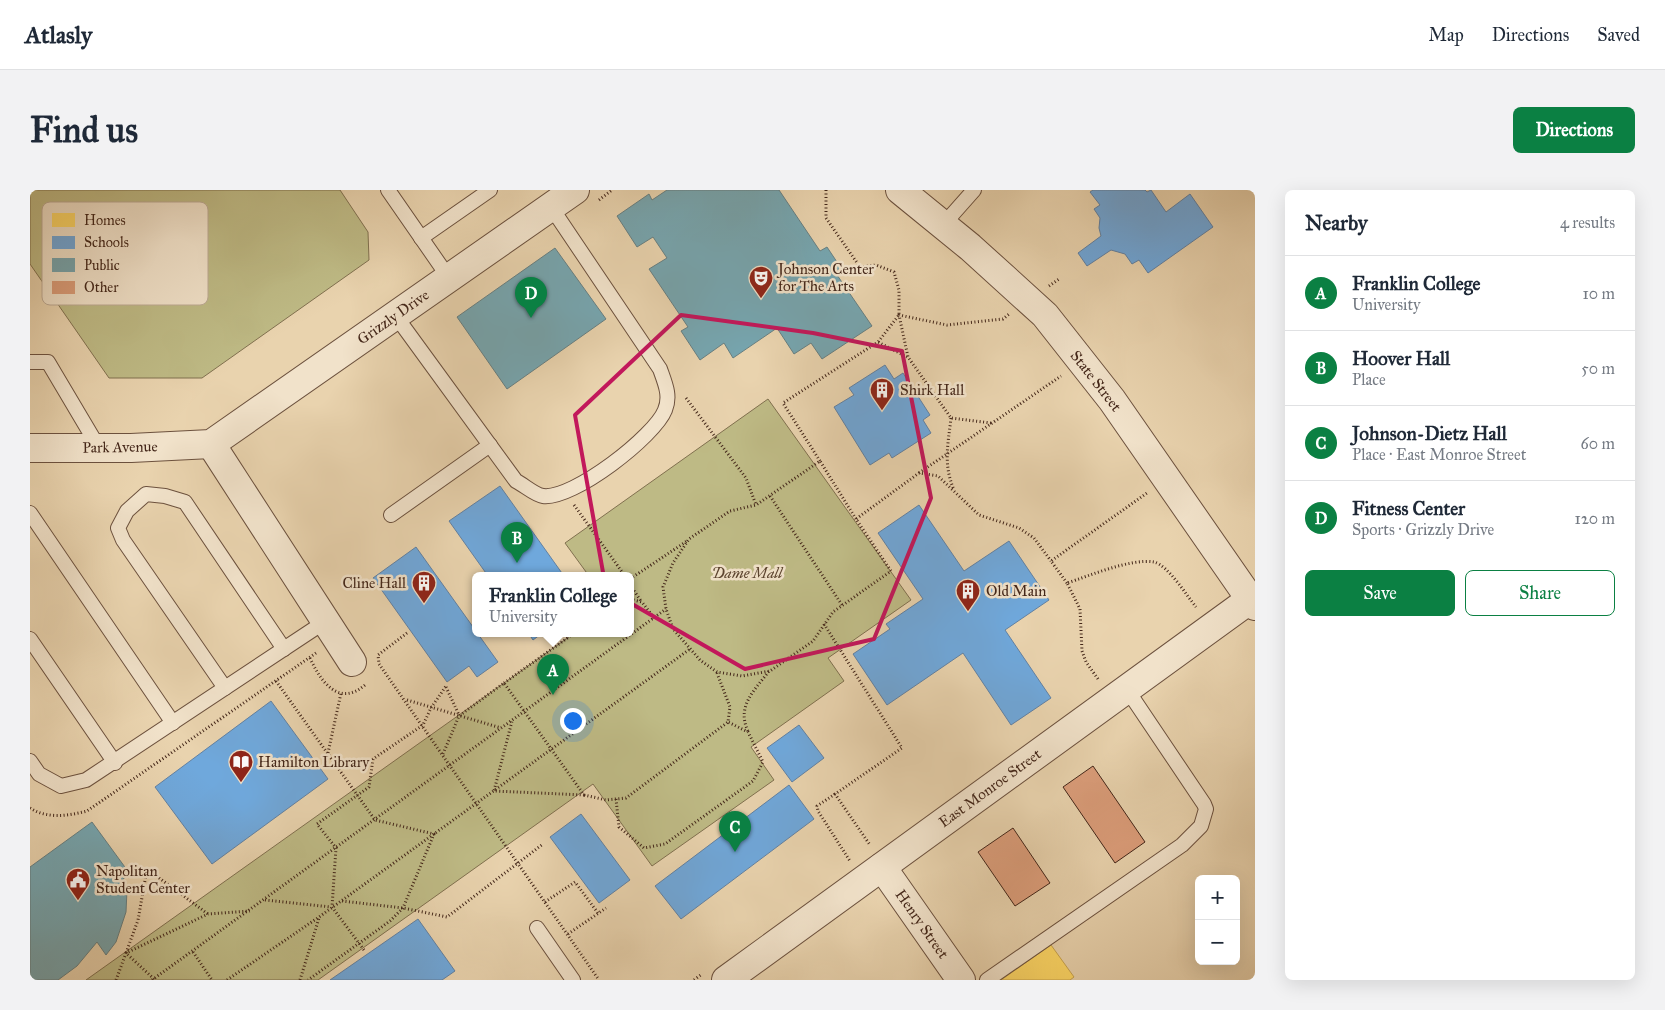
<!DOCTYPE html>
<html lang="en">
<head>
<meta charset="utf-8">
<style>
	:root { --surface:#fff; --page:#f2f2f3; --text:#1f2937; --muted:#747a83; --line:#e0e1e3; --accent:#0b8043 }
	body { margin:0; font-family:"IM FELL Great Primer",serif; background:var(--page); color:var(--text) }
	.controls { position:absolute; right:15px; bottom:15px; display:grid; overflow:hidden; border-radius:8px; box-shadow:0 5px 20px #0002 }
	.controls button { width:45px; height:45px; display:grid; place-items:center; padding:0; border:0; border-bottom:1px solid var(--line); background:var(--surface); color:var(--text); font:25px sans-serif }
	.you { position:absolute; left:542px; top:530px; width:18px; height:18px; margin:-12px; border:4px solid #fff; border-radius:50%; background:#1a73e8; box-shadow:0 0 0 8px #1a73e833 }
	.badge { display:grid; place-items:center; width:32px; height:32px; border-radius:50%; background:var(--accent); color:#fff; font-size:16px; font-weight:700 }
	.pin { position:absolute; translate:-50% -41px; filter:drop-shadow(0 1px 2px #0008) }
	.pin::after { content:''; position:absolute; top:26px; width:18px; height:15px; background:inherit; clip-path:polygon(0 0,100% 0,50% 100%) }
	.popup { position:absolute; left:442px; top:382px; width:162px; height:65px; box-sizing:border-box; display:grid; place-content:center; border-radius:8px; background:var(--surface); filter:drop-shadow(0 1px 4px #0005); font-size:16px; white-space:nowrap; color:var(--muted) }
	.popup b { font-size:19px; color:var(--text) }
	.popup::after { content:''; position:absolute; left:50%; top:100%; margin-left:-10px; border:10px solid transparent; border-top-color:var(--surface) }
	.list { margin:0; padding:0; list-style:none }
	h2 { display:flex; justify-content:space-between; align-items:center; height:65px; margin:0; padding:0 20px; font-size:21px }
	h2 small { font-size:16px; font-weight:400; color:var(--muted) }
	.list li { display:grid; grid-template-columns:32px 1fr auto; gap:15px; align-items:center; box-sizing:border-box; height:75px; padding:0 20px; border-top:1px solid var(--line) }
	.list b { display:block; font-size:19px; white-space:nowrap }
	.list p { margin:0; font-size:16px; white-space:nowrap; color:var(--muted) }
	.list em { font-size:16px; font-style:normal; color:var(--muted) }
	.actions { display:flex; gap:10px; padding:15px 20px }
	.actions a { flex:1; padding:11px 0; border:1px solid var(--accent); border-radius:8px; text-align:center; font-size:18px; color:var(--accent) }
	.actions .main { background:var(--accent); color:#fff }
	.map { position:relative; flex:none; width:1225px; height:790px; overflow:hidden; border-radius:8px }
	header { display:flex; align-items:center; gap:30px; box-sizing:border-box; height:70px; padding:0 25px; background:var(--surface); border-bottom:1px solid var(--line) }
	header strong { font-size:24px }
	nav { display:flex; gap:28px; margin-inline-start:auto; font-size:18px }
	.intro { display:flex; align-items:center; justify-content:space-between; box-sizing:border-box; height:120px; padding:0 30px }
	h1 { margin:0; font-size:35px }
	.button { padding:12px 22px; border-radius:8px; background:var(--accent); color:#fff; font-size:18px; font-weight:700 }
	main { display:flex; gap:30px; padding:0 30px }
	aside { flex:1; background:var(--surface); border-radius:8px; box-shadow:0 5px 20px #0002 }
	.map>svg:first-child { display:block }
</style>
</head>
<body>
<header>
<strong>Atlasly</strong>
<nav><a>Map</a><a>Directions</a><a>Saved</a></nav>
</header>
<div class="intro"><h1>Find us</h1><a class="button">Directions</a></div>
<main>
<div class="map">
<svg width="1225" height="790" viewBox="0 0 1225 790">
	<rect width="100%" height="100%" fill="#e9d3ae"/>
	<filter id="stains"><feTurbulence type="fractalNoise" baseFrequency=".004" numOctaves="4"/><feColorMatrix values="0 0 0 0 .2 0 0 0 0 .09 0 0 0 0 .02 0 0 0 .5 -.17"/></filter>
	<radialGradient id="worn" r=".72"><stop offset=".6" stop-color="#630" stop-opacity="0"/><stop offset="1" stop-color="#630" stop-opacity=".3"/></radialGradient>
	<g fill="#beba85" stroke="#80704f">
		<path d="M0 0H310L338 42 339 70 172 188H79L0 74Z"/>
		<path d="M738 209 881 410 798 468 814 491 721 557 744 590 622 676 563 594 288 790H56L543 444H600V386H559L535 353Z"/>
	</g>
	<path fill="#ffd966" stroke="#c7a34f" d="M1021 755 1044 787 1040 790H971Z"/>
	<g fill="#6fa8dc" stroke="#6281a2">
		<path d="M1063 0H1115L1117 2 1121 0 1136 22 1160 4 1183 37 1118 83 1109 70 1102 74 1095 64 1081 60 1057 76 1048 63 1071 46 1069 38 1070 28 1064 19 1070 15 1060 2Z"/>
		<path d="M855 175 864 189 873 183 900 225 893 230 901 243 862 268 859 263 840 275 804 217 824 205 819 198Z"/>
		<path d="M470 296 534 386H458L419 331Z"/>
		<path d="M889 315 934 381 979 351 1019 410 975 440 1021 508 981 535 933 463 857 515 823 464 860 439 856 434 893 409 848 343Z"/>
		<path d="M386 357 468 472 447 487 439 476 417 492 343 388Z"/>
		<path d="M499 444H511L503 450Z"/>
		<path d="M241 511 298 589 182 674 125 597Z"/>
		<path d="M769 535 794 568 762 592 737 558Z"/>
		<path d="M759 595 784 629 651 729 625 696Z"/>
		<path d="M551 624 600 690 569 713 520 647Z"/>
		<path d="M388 729 425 781 412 790H300Z"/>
	</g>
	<g fill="#76a5af" stroke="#677f82">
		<path d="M637 0H749L790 61 797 57 811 78 805 82 842 136 792 169 781 153 764 164 747 138 703 168 694 153 670 170 651 141 658 137 619 79 637 68 623 47 607 57 587 26 619 4 622 10Z"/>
		<path d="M525 58 576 129 477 199 427 127Z"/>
		<path d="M62 632 100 684 93 689 97 700 96 722 86 752 76 765 67 752 47 776 28 790H0V677Z"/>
	</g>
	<g fill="#db9d7a" stroke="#432619">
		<path d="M1063 576 1115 652 1085 673 1033 597Z"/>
		<path d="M983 638 1020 693 985 716 948 662Z"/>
	</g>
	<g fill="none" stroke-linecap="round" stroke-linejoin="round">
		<defs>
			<g id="service">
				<path d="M358 0 419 88"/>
				<path d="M913 35 944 0"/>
				<path d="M391 48 460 0"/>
				<path d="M365 125 486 291C494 295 505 305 513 306 543 310 625 246 635 220 641 206 635 193 630 179L521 17"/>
				<path d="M0 172H18L69 258"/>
				<path d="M0 323 143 533"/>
				<path d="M361 325 460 255"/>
				<path d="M0 449 85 573"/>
				<path d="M195 498 93 350 88 338 97 321 116 304 135 306 155 312 254 459"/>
				<path d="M0 571 9 584 31 596 56 590 296 431"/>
				<path d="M507 738 543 790"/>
				<path d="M957 790 1152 655 1171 636 1176 619 1174 614 1096 498"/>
			</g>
			<g id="minor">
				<path d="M181 254 322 472"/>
				<path d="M852 677 931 790"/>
				<path d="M696 790 1225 406"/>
			</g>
			<g id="tertiary">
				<path d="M870 0 940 57 1015 125 1082 210 1225 416"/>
				<path d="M0 258H101L181 254 545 0"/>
			</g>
		</defs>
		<use href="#service" stroke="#6c513e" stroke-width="16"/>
		<use href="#minor" stroke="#6c513e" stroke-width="30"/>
		<use href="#tertiary" stroke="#6c513e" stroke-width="30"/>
		<g stroke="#432619" stroke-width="3" stroke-dasharray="1 2.5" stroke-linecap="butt">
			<path d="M796 0V28L830 77 846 75 864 82 869 100V125L848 152"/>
			<path d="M569 10 582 0"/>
			<path d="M1019 96 1029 89"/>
			<path d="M656 208 716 288 726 315"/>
			<path d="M921 228C918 255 913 274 924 300"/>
			<path d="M961 233 921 228 878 167 869 125 917 135 973 129 979 124"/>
			<path d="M790 271 753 213 848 152 877 167"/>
			<path d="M889 283 1031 186"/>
			<path d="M740 306 812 415"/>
			<path d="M544 315 595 386"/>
			<path d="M826 329 790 271 726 315 700 321 659 349 643 373 633 397 636 419 643 439 670 470 687 482 712 486 740 481 783 451 803 422 861 381 826 329 889 283 908 286 949 325 989 338 1004 348 1021 371"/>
			<path d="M600 389 657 351"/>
			<path d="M1037 393 1021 371 1117 303"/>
			<path d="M600 395 611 411"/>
			<path d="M600 409 612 412 624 428"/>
			<path d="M794 434 872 558 805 604 840 655"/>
			<path d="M377 443 348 465 349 474 569 790"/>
			<path d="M280 468C290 490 308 518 335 495"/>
			<path d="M1068 489 1056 472 1052 461 1050 419 1037 393C1059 386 1101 368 1124 372 1138 375 1157 406 1166 417"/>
			<path d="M246 491 345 630 404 644 373 718 360 731 278 790"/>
			<path d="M474 493 543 444"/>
			<path d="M416 497 429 525"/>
			<path d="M377 510 471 538"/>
			<path d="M718 541C706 516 725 500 739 481"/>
			<path d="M298 563 311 503"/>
			<path d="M413 564 429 526 474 493 554 605 464 601 482 531"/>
			<path d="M805 604 787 616 788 621 820 671"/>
			<path d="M554 605 576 610 596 608 698 532 700 517 687 483"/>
			<path d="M586 609 589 637 614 658 635 654 723 591 733 572 718 542 698 532"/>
			<path d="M0 618C17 629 38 626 57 621L286 463"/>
			<path d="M235 710 301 717"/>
			<path d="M312 711 373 718 417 727 513 654"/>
			<path d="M515 712 545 692 568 723"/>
			<path d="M538 744 576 718"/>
			<path d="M334 760 302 717 306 658 287 634 339 597 343 569 393 535 401 518 416 496"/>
			<path d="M163 762 182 790"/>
			<path d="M124 789 96 763 108 730 117 679 178 724"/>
			<path d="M86 790 96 763 178 724 220 721"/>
			<path d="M122 790 636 419"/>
			<path d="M197 790 289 727 660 459"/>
			<path d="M270 790 289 728"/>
			<path d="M664 790 672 784"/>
		</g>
		<use href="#service" stroke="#f1e2ca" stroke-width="14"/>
		<use href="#minor" stroke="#f1e2ca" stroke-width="28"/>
		<use href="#tertiary" stroke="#f1e2ca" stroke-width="28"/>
	</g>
	<path fill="none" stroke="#c2185b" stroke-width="4" stroke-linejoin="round" d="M651 125 783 143 872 161 901 308 844 449 715 479 576 399 545 225Z"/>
	<defs>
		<symbol id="theatre-pin" viewBox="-11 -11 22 30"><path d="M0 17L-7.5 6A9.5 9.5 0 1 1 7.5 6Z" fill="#8f2418" stroke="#f1e2ca"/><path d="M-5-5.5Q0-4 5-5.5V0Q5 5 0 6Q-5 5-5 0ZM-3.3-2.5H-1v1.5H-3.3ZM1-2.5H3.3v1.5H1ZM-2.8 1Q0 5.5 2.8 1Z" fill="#fff"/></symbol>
		<symbol id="building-pin" viewBox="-11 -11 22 30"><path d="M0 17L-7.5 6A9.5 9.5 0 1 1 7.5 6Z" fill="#8f2418" stroke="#f1e2ca"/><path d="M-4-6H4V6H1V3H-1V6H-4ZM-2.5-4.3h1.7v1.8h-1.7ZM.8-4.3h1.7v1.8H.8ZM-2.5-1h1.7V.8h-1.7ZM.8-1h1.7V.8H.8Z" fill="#fff"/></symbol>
		<symbol id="library-pin" viewBox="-11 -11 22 30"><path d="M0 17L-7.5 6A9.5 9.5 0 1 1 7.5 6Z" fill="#8f2418" stroke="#f1e2ca"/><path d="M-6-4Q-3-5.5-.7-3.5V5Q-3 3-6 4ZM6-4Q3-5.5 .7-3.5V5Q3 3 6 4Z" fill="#fff"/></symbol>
		<symbol id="civic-pin" viewBox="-11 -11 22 30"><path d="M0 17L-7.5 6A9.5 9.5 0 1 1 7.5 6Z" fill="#8f2418" stroke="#f1e2ca"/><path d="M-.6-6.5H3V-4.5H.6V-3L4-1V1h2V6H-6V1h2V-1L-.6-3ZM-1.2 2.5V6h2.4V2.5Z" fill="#fff"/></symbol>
	</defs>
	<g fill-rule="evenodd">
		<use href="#theatre-pin" x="717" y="74" width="28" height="38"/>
		<use href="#building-pin" x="838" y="186" width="28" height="38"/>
		<use href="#building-pin" x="380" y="379" width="28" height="38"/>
		<use href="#building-pin" x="924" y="387" width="28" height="38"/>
		<use href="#library-pin" x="197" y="558" width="28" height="38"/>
		<use href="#civic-pin" x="34" y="676" width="28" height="38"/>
	</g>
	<g text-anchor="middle" stroke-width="5" stroke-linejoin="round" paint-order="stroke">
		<g font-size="15" fill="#432619" stroke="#f1e2ca" text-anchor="start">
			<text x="748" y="84">Johnson Center<tspan x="748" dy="17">for The Arts</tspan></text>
			<text x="870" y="205">Shirk Hall</text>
			<text x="376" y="398" text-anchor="end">Cline Hall</text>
			<text x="956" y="406">Old Main</text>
			<text x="228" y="577">Hamilton Library</text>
			<text x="66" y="686">Napolitan<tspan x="66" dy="17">Student Center</tspan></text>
		</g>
		<g font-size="15" fill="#432619" stroke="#f1e2ca">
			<text transform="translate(363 127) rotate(-35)" y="5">Grizzly Drive</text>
			<text transform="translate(1066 191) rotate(52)" y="5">State Street</text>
			<text transform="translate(90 257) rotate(-1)" y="5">Park Avenue</text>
			<text transform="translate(960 598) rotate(-36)" y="5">East Monroe Street</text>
			<text transform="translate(892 734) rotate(55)" y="5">Henry Street</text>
		</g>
		<g font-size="15" font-style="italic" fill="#5c442f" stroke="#f1e2ca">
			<text x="717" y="388">Dame Mall</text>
		</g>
	</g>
	<rect x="12" y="12" width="166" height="103" rx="8" fill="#f1e2ca" stroke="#bdaa95" stroke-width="1"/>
	<rect x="22" y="23" width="23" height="14" fill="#ffd966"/>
	<rect x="22" y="46" width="23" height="13" fill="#6fa8dc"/>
	<rect x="22" y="68" width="23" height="14" fill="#76a5af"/>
	<rect x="22" y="91" width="23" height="13" fill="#db9d7a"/>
	<g font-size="14" fill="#432619">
		<text x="54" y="35">Homes</text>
		<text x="54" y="57">Schools</text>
		<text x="54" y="80">Public</text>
		<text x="54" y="102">Other</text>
	</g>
	<rect width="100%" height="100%" filter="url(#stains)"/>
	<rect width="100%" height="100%" fill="url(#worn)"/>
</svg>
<div class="controls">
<button>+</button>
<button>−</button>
</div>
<div class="you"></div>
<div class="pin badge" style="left:523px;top:505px">A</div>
<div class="popup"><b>Franklin College</b>University</div>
<div class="pin badge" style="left:487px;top:373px">B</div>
<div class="pin badge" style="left:705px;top:662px">C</div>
<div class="pin badge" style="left:501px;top:128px">D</div>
</div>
<aside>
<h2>Nearby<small>4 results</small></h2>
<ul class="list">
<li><span class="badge">A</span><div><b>Franklin College</b><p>University</p></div><em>10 m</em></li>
<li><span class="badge">B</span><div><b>Hoover Hall</b><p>Place</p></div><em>50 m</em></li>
<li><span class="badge">C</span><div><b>Johnson-Dietz Hall</b><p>Place · East Monroe Street</p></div><em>60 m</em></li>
<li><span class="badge">D</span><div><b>Fitness Center</b><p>Sports · Grizzly Drive</p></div><em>120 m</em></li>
</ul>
<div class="actions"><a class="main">Save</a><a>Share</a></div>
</aside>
</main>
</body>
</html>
